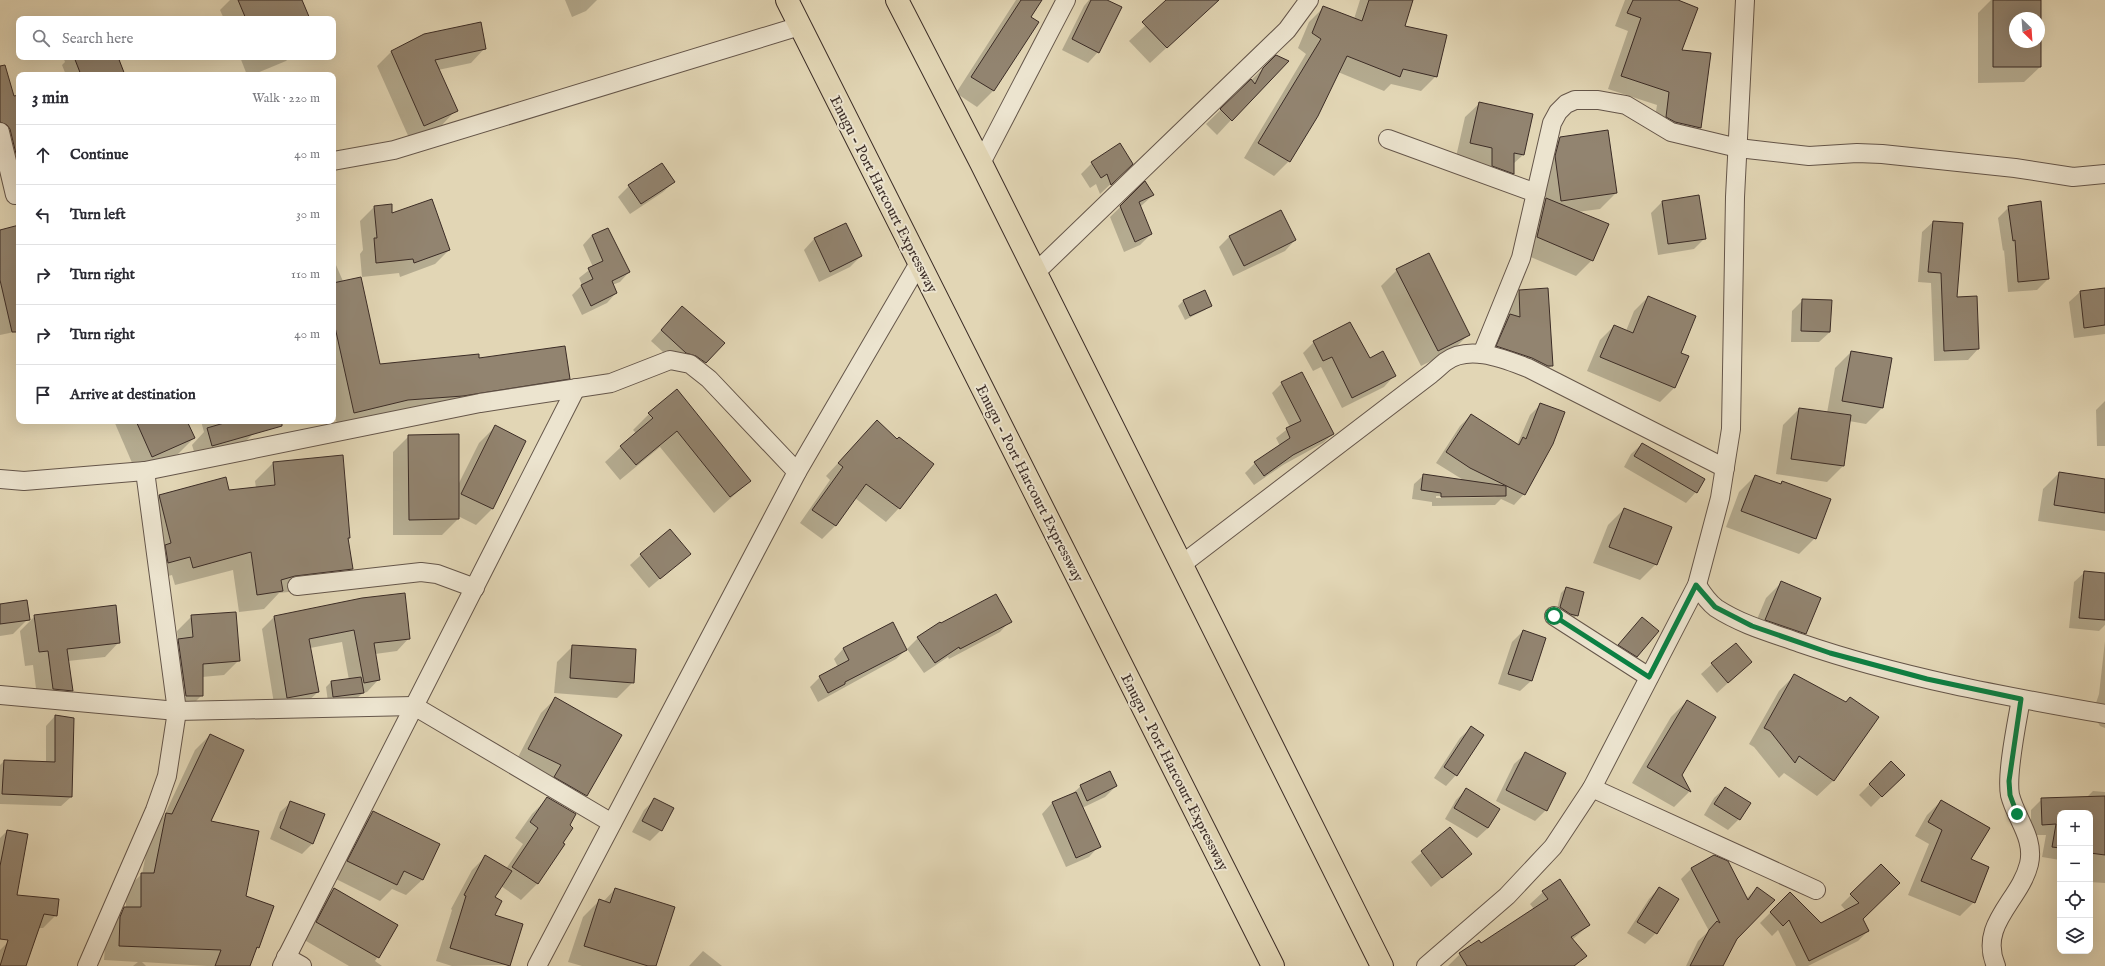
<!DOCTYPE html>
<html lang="en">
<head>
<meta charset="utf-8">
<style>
	:root { --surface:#fff; --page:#f2f2f3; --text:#2b2b33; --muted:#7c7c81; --line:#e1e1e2 }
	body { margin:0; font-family:"IM FELL English",serif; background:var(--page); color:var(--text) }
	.controls { position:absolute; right:12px; bottom:12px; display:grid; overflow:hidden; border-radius:8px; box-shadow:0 4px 16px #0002 }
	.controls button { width:36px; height:36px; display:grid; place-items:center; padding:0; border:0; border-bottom:1px solid var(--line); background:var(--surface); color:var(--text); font:20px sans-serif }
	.compass { position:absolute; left:2009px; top:12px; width:36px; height:36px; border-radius:50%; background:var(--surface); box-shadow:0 4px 16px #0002; rotate:155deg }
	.stop { position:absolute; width:12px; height:12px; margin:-9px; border:3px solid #0b8043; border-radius:50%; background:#fff }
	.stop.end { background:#0b8043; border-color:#fff; box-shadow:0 1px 4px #0008 }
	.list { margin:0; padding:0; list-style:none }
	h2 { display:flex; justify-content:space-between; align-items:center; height:52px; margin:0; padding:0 16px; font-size:17px }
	h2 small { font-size:13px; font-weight:400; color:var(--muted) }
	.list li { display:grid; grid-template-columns:26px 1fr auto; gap:12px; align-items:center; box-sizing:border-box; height:60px; padding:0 16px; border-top:1px solid var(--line) }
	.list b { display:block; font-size:15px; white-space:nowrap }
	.list em { font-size:13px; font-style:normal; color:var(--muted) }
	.icon { flex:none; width:22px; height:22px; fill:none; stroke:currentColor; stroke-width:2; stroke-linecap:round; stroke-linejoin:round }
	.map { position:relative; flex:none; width:2105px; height:966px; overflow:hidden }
	.search { position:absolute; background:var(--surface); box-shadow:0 4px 16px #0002; left:16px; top:16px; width:320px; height:44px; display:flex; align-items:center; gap:10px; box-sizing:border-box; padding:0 14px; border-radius:8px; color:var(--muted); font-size:15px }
	.panel { position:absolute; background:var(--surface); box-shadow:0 4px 16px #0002; left:16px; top:72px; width:320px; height:352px; border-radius:8px }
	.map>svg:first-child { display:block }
</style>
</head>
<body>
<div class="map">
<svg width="2105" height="966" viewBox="0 0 2105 966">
	<rect width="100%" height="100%" fill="#e2d6b5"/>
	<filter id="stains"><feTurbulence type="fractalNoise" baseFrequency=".005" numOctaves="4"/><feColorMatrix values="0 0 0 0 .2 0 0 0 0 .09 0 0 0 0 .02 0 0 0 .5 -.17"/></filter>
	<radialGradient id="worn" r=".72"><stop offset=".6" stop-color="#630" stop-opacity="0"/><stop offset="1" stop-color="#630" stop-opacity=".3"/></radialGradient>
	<g fill="#0003" fill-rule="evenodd">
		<path d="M230 0H301L309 19H224L220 10Z"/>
		<path d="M565 0H597L586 11 572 17Z"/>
		<path d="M1016 0H1041L1030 18 1037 22 993 91 977 107 956 93Z"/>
		<path d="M1089 0H1104L1098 52 1088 63 1062 50 1084 6Z"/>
		<path d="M1173 0H1218L1150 63 1129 41Z"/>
		<path d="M1360 0H1412L1403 26 1436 76 1421 91 1391 84 1384 91 1338 72 1289 161 1274 176 1244 158 1306 54 1298 48 1309 22 1324 7 1354 19Z"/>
		<path d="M1625 0H1676L1680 50 1710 54 1700 128 1687 141 1653 130 1657 105 1608 89 1628 31 1615 26Z"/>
		<path d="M1991 0H2040V67L2024 82 1978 83V13ZM2015 18H2039V42H2015Z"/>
		<path d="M95 16 96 19H87Z"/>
		<path d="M425 37 485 48 471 63 438 70 456 110 442 125 410 140 377 66 391 52Z"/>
		<path d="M1276 56 1231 120 1217 135 1206 124Z"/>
		<path d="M63 57H116L124 75H66L62 65 65 62Z"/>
		<path d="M240 57H290L286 61 252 75H247Z"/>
		<path d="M0 95 13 97 19 96V193L7 197 0 171Z"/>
		<path d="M1480 103 1523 155 1513 164V174L1499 188 1478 180V162L1456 157 1465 117Z"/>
		<path d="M1560 138 1616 193 1600 209 1577 212 1592 260 1576 276 1521 253 1530 215 1543 201 1540 173 1544 154Z"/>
		<path d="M1120 145 1132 164 1100 194 1096 184 1090 188 1081 174 1092 163Z"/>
		<path d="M674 182 663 192 630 214 618 197 629 186Z"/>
		<path d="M1145 183 1153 195 1140 207 1151 234 1140 245 1124 252 1110 217Z"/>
		<path d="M1698 196 1705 238 1694 249 1658 255 1651 213 1662 202Z"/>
		<path d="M374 207 392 215 449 250 435 264 400 277 399 273 362 277 360 254 363 250 360 221Z"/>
		<path d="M2009 207 2048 279 2037 290 2008 292 2004 250 2003 251 1998 218Z"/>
		<path d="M1933 222 1956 298 1978 349 1968 360 1934 361 1931 283 1918 282 1922 232Z"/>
		<path d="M845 224 861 256 850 267 819 282 804 250 814 239Z"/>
		<path d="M19 226V331L0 335V231Z"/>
		<path d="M592 235 629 272 620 282 612 285 616 293 607 303 582 315 572 295 582 285 579 278 593 267 583 245Z"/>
		<path d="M1230 236 1295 240 1285 251 1233 276 1219 247Z"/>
		<path d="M333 258 379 365 478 359 568 378 552 395 338 428 333 407Z"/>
		<path d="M1397 270 1469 334 1453 350 1421 366 1381 286Z"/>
		<path d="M2105 289V334L2074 338 2069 302 2080 292Z"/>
		<path d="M1520 291 1552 365 1538 380 1483 361 1506 305Z"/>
		<path d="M1204 292 1211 305 1205 310 1185 320 1178 306 1183 301Z"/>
		<path d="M1648 297 1679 353 1687 357 1674 388 1660 402 1587 371 1600 340 1614 326 1626 331 1634 311Z"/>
		<path d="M1803 300 1830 332 1819 342H1791L1792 311Z"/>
		<path d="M672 318 723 343 695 373 675 363 651 341Z"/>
		<path d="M1350 323 1369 359 1394 376 1384 387 1342 408 1321 367 1313 371 1303 353 1314 342Z"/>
		<path d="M1851 352 1882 408 1866 424 1849 421 1843 466 1827 482 1776 474 1783 425 1799 409 1827 413 1835 368Z"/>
		<path d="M1282 383 1333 434 1323 443 1283 465 1254 485 1245 473 1255 463 1280 446 1276 438 1290 427 1272 393Z"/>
		<path d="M677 391 750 481 714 513 660 447 620 480 605 462 636 433 633 430 649 414Z"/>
		<path d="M2105 401V446H2097L2096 410Z"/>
		<path d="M1541 404 1524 494 1514 505 1501 499 1495 505 1432 506V502L1412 499 1414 484 1424 475 1465 481 1436 463 1460 426 1471 415 1517 445 1530 415ZM1492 495 1497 497 1436 498V496Z"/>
		<path d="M114 421H186L194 438 178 454 136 472Z"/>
		<path d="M201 421H251L254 433 238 449 197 461 192 445 204 432Z"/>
		<path d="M495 427 525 441 492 509 476 525 458 516V519L442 535H393V452L409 436 458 485 479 443Z"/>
		<path d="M864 435 897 440 933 464 899 508 886 522 855 498 835 526 822 539 800 523 830 480 826 476Z"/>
		<path d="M1642 444 1696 492 1686 503 1624 467 1631 454Z"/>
		<path d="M273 463 349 538 347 540 352 569 334 587 279 593 264 609 239 612 233 570 175 585 172 575 150 581 148 564 152 559 141 514 159 496 256 488 255 481Z"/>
		<path d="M2059 473 2105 480V531L2038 521 2043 489Z"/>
		<path d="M1755 476 1779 485 1782 482 1815 538 1799 554 1726 527 1739 492Z"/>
		<path d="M1624 509 1656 564 1640 580 1593 563 1608 525Z"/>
		<path d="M689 554 649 588 630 565 641 555Z"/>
		<path d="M2085 572 2105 574V625L2099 631 2069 628 2074 582Z"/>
		<path d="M1782 582 1805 633 1789 649 1750 636 1766 598Z"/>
		<path d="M1566 588 1577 615 1572 620 1556 613 1561 593Z"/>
		<path d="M362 599 409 638 397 651 375 654 379 679 367 692 363 693 357 698 328 702 326 687 331 682 349 680 342 642 310 648 318 692 305 704 275 710 262 629 274 617Z"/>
		<path d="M0 605 28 619 13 634 0 636Z"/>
		<path d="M35 616 119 642 105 657 68 661 72 691 57 705 38 704 33 665 25 666 20 631Z"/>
		<path d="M192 616 239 660 224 675 202 677V695L187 710 164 655 178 640 177 631Z"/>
		<path d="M1642 618 1637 656 1626 667 1609 656Z"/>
		<path d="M1010 621 1000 632 949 659 948 657 924 673 907 649 918 638Z"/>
		<path d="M893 624 906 650 896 659 818 702 810 687 820 677 838 667 834 659 843 649Z"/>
		<path d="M1523 631 1545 638 1531 681 1520 691 1498 684 1512 642Z"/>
		<path d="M2105 641V728L2100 726 2097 721 2091 718 2099 694Z"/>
		<path d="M573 646 633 682 617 698 554 693 557 662Z"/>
		<path d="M1751 662 1717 693 1701 674 1712 664Z"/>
		<path d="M1795 675 1845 703 1877 717 1833 781 1817 796 1784 773 1779 778 1754 747 1749 744 1779 691Z"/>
		<path d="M556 698 586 795 571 809 515 763 541 713Z"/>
		<path d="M1687 701 1680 775 1689 792 1674 807 1632 783 1671 717Z"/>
		<path d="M55 716 71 797 61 806 0 804V765L4 761 46 763V726Z"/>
		<path d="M1471 728 1456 775 1446 786 1434 778 1460 738Z"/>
		<path d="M210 735V822L245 896 258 947 255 951 249 966H207L142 962 146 966H133L138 962 104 960 106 932 110 923 126 908V889L142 874 151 829 164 816 195 750Z"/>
		<path d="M1525 754 1546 810 1535 821 1496 801 1514 764Z"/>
		<path d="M1891 763 1903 775 1871 807 1859 795Z"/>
		<path d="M1081 786H1116L1105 797 1082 808 1099 846 1089 857 1066 867 1042 814 1052 803 1071 795Z"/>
		<path d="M1725 788 1739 819 1728 830 1704 815 1714 798Z"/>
		<path d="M1466 790 1499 809 1488 828 1477 838 1445 819 1456 800Z"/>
		<path d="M2093 791 2105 792V883L2090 882V813H2060V860L2042 857 2046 835H2031V810L2042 799 2086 798Z"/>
		<path d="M548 798 561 843 564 845 537 884 521 900 501 886 493 898V916L509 965 452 966 436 961 452 910 451 909 472 870 486 856 506 869 523 844 515 838 532 814Z"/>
		<path d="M655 799 673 808 661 830 650 841 632 832 644 810Z"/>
		<path d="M1941 801 1970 860 1974 902 1960 916 1908 895 1929 844 1915 836 1927 815Z"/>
		<path d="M291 802 312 844 302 854 270 839 280 812Z"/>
		<path d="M373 812 439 844 422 880 406 895 392 889 380 901 332 877 357 828Z"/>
		<path d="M1450 828 1471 854 1431 887 1411 862Z"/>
		<path d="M7 831 16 896 56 915 43 928H39L25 966H0V950L10 940 0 939V838Z"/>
		<path d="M1714 856 1746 899 1757 888 1722 966H1686L1698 941 1709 931 1681 879 1691 869Z"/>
		<path d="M1881 865 1862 919 1868 931 1858 941 1808 966H1796L1778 930 1772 936 1760 923 1790 893 1820 924 1846 911 1841 905Z"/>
		<path d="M1659 888 1656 933 1645 944 1627 933 1649 899Z"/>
		<path d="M334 889 397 926 375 961 382 966H349L301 938 318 905Z"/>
		<path d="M615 889 655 966H582L568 962 583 917 599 901 603 902Z"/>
		<path d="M1543 892 1589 925 1572 940 1585 956 1575 966H1448L1460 954 1479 941 1481 944 1534 909 1530 904Z"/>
		<path d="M703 951 722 966H689Z"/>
	</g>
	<g fill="#928470" stroke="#3b2c26" fill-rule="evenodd">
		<path d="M238 0H302L310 19H246Z"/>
		<path d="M1021 0H1042L1031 17 1039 22 994 91 971 77Z"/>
		<path d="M1091 0H1107L1122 7 1099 53 1072 39Z"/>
		<path d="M1166 0H1219L1167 48 1142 22Z"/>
		<path d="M1369 0H1413L1405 26 1447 35 1437 77 1403 69 1400 77 1347 56 1318 116 1290 162 1258 143 1321 39 1312 33 1323 6 1362 21Z"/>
		<path d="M1633 0H1678L1698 8 1682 50 1711 53 1701 128 1675 122 1666 117 1669 92 1621 76 1641 18 1627 13Z"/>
		<path d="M1993 0H2041V67H1993ZM2015 18H2039V42H2015Z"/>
		<path d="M481 22 486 49 435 60 458 111 424 126 391 51 424 34Z"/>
		<path d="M1276 55 1289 61 1232 121 1220 109 1251 79 1255 84 1263 68Z"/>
		<path d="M74 57H118L125 75H81Z"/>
		<path d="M5 65 14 96 19 95V166L10 129 7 125 0 122V66Z"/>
		<path d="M1479 102 1533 114 1524 155 1514 153V174L1492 166V148L1470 143Z"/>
		<path d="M1608 130 1617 193 1561 201 1555 156 1560 137Z"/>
		<path d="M1120 143 1133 164 1111 185 1107 174 1101 178 1091 162Z"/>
		<path d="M662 163 675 182 641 204 628 185Z"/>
		<path d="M1145 181 1154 195 1139 202 1152 234 1135 242 1120 206Z"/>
		<path d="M1699 195 1706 239 1668 244 1662 201Z"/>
		<path d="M1546 198 1609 224 1593 261 1537 237Z"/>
		<path d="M432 199 450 250 414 263 413 259 376 263 374 238H377L374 206 392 204V213Z"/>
		<path d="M2041 201 2049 279 2018 282 2015 240 2013 241 2008 206Z"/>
		<path d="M1281 210 1296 240 1244 266 1229 236Z"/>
		<path d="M1933 221 1963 223 1957 297 1977 296 1979 349 1944 351 1941 273 1928 272Z"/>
		<path d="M846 223 862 256 830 272 814 238Z"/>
		<path d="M19 225V332H12L0 280V230Z"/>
		<path d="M608 228 630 272 612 281 617 293 591 306 581 285 593 279 588 268 603 261 592 235Z"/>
		<path d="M1429 253 1470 335 1438 351 1396 269Z"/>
		<path d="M361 277 380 364 479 354V358L565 346 570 379 463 396 408 400 354 413 333 318V283Z"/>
		<path d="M1548 288 1553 366H1548L1532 358 1496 346 1510 314 1520 317 1519 290Z"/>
		<path d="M2105 288V325L2084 328 2080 291Z"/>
		<path d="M1205 290 1212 306 1190 316 1183 300Z"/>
		<path d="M1648 296 1696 316 1681 353 1689 356 1675 388 1600 357 1614 325 1633 333Z"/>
		<path d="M1802 299 1832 300 1830 332 1801 331Z"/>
		<path d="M682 306 725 343 706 363 696 356 686 353 661 330Z"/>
		<path d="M1350 322 1370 358 1383 351 1396 376 1352 398 1332 357 1323 361 1313 341Z"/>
		<path d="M1851 351 1892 358 1883 408 1842 401Z"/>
		<path d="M1302 372 1334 434 1293 455 1264 476 1254 462 1290 438 1286 428 1301 421 1281 382Z"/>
		<path d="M677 389 751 481 730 497 677 431 636 465 620 446 653 418 648 413Z"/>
		<path d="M1540 403 1565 412 1553 444 1525 495 1470 468 1446 452 1471 414 1519 445 1523 437 1526 439Z"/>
		<path d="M1799 408 1851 415 1844 466 1791 459Z"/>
		<path d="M877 420 897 439 899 437 934 464 900 509 866 484 836 526 812 510 843 467 838 463Z"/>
		<path d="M136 421H187L195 438 152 457Z"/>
		<path d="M231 421H282V426L212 446 207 428Z"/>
		<path d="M495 425 526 441 493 509 461 494Z"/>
		<path d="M459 434V519L409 520 408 435Z"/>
		<path d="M1642 443 1705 479 1697 493 1634 456Z"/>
		<path d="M343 455 350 538H348L353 569 295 576 281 580 283 591 257 595 251 552 193 568 190 557 168 563 165 545 171 543 159 495 226 477 229 490 275 485 273 462Z"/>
		<path d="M2059 472 2105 479V513L2054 505Z"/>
		<path d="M1423 474 1506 486V496L1441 497V493L1421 490Z"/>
		<path d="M1755 475 1781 484 1782 481 1831 499 1816 539 1741 511Z"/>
		<path d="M1624 508 1672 527 1657 565 1609 547Z"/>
		<path d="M670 529 691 554 660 579 640 554Z"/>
		<path d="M2084 571 2105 573V620L2079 618Z"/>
		<path d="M1781 581 1821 598 1806 634 1765 620Z"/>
		<path d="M1566 587 1584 592 1578 616 1570 614 1560 607Z"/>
		<path d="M405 593 410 639 374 643 380 680 364 683 354 630 309 639 319 692 287 698 274 616 362 598Z"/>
		<path d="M996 594 1012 622 960 649 959 647 935 663 917 637 940 622 941 623Z"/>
		<path d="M27 600 30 620 0 624V604Z"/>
		<path d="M116 605 120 643 67 649 73 691 53 689 48 651 39 652 34 615Z"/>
		<path d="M236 612 240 661 203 664V696H186L178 639 193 637 191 615Z"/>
		<path d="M1642 617 1659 631 1637 657 1618 645Z"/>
		<path d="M893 622 907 650 845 682V684L828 693 819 676 849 660 843 648Z"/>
		<path d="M1523 630 1546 638 1532 681 1508 674Z"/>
		<path d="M1736 643 1752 662 1728 683 1711 663Z"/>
		<path d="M572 645 636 649 634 683 570 678Z"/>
		<path d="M1794 674 1846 702 1850 697 1879 717 1834 781 1799 756 1795 763 1770 731 1764 728Z"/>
		<path d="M361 677 364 693 333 697 331 681Z"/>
		<path d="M555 697 622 735 587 796 554 777 561 765 528 749Z"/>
		<path d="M1687 700 1716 717 1682 775 1691 792 1647 767Z"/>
		<path d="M55 715 74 718 72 797 2 794 4 760 55 762Z"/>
		<path d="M1471 726 1484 735 1457 776 1444 767Z"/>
		<path d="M210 734 244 750 211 821 259 831 246 896 274 906 259 948 257 947 250 966H215L221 950 119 946 120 917 124 907H141V873H154L166 813 172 814Z"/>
		<path d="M1525 752 1566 773 1547 811 1506 790Z"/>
		<path d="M1891 761 1905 775 1882 797 1869 784Z"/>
		<path d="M1110 771 1117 786 1087 801 1080 785Z"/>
		<path d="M1725 787 1751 803 1740 820 1714 804Z"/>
		<path d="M1466 788 1500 809 1488 828 1454 808Z"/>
		<path d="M1076 792 1101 847 1076 858 1052 802Z"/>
		<path d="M2105 796V855L2090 853V813H2060V848L2052 847 2056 824 2042 825 2041 798Z"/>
		<path d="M547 797 576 814 570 825 573 828 563 843 565 844 538 884 512 867 538 828 530 822Z"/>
		<path d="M654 798 674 808 662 831 642 821Z"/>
		<path d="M1941 800 1990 828 1971 859 1989 867 1975 903 1921 881 1942 830 1928 822Z"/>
		<path d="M290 801 325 814 313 844 280 828Z"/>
		<path d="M373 811 440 844 423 880 404 871 397 885 347 861Z"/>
		<path d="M1450 827 1472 854 1442 878 1421 851Z"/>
		<path d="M7 830 28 834 17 895 59 899 57 916 44 914 26 966H0L8 940 0 939V866Z"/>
		<path d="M485 855 512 871 495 897 502 901 495 915 523 924 510 966 450 948 466 896 464 895Z"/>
		<path d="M1714 855 1728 861 1748 900 1757 887 1775 900 1737 939 1723 966H1690L1709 930 1717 921 1720 923 1691 868Z"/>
		<path d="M1881 864 1900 883 1863 919 1869 931 1809 961 1789 920 1783 926 1770 912 1790 892 1821 923 1859 903 1850 894Z"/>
		<path d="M1560 879 1590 925 1571 937 1587 956 1574 966H1467L1459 953 1479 940 1481 943 1548 899 1542 891Z"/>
		<path d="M1659 887 1679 899 1657 934 1637 922Z"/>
		<path d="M334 888 398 925 379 958 316 922Z"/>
		<path d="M615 888 675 907 656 966H648L584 946 599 899 610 903Z"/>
	</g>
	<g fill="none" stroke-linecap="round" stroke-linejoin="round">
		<defs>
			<g id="street">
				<path d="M0 132 15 195"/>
				<path d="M1388 139 1536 193"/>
				<path d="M333 161 394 150 800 26"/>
				<path d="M981 163 1066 0"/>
				<path d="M1035 273 1287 30 1309 0"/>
				<path d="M1482 354 1521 258 1552 123 1558 112 1566 104 1575 100H1598L1626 105 1671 132 1738 148 1809 156 1857 153 1882 154 2015 168 2073 177 2105 174"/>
				<path d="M0 479 24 481 145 471 480 403 611 383 670 360 690 364 709 379 797 472"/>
				<path d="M1181 565 1431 374C1436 370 1440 366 1445 362 1469 344 1504 359 1528 368L1725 468"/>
				<path d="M1697 585C1702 593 1708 602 1716 608 1742 625 1772 633 1800 643 1899 677 2003 696 2105 714"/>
				<path d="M297 586 421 572 437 574 475 588"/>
				<path d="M1554 616 1649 677"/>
				<path d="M0 695 177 711 414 706 612 823"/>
				<path d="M1592 788 1816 890"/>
				<path d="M286 957 302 966"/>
				<path d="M87 966 155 810 167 776 177 711 145 471"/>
				<path d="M282 966 576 388"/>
				<path d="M537 966 797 472 919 263"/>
				<path d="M1426 966 1507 896 1553 847 1592 788 1697 585 1720 498 1731 429 1735 197 1745 0"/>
				<path d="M1996 966C1978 924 2020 901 2029 864 2035 838 2016 819 2010 795 2006 774 2017 722 2021 699"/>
			</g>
			<g id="highway">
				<path d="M787 0 1273 966"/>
				<path d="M897 0 981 163 1382 966"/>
			</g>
		</defs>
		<use href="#street" stroke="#65564a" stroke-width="20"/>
		<use href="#highway" stroke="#3b2c26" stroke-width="24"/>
		<use href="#street" stroke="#ece4cf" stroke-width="18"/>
		<use href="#highway" stroke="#e2d6b5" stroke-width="22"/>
	</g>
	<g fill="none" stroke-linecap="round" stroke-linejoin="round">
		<path stroke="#0b8043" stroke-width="5" d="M1554 616 1649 677 1696 585 1715 607 1752 626 1830 653 1927 679 2021 699 2009 781 2010 795 2017 814"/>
	</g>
	<g text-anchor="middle" stroke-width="4" stroke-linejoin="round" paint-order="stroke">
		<g font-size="15" fill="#3b2c26" stroke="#ece4cf">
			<text transform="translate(884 194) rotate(63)" y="5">Enugu - Port Harcourt Expressway</text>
			<text transform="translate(1030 483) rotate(63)" y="5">Enugu - Port Harcourt Expressway</text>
			<text transform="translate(1175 772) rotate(63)" y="5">Enugu - Port Harcourt Expressway</text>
		</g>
	</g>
	<rect width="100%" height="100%" filter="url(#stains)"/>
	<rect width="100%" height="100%" fill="url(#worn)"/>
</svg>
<div class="controls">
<button>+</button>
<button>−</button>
<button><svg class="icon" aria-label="locate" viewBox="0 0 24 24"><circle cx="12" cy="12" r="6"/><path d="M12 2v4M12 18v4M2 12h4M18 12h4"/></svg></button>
<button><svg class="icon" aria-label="layers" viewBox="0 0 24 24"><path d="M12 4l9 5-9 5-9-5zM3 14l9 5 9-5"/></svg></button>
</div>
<svg class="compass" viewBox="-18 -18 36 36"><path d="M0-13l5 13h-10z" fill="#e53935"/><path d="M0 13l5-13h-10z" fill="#7c7c81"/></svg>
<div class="stop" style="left:1554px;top:616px"></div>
<div class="stop end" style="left:2017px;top:814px"></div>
<div class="search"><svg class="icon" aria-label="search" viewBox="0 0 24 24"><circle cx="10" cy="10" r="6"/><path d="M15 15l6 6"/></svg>Search here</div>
<section class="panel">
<h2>3 min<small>Walk · 220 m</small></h2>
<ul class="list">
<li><svg class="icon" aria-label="ahead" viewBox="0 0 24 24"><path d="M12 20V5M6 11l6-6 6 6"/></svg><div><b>Continue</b></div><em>40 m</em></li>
<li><svg class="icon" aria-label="left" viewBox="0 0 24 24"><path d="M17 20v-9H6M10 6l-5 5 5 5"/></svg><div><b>Turn left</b></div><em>30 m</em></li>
<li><svg class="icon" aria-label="right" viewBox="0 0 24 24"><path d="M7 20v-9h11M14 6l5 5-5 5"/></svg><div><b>Turn right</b></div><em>110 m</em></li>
<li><svg class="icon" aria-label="right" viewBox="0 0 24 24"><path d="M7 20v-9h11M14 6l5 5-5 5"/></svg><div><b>Turn right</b></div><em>40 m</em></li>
<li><svg class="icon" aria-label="arrive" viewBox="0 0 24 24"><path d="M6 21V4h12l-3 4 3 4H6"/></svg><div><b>Arrive at destination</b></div></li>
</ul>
</section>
</div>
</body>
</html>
